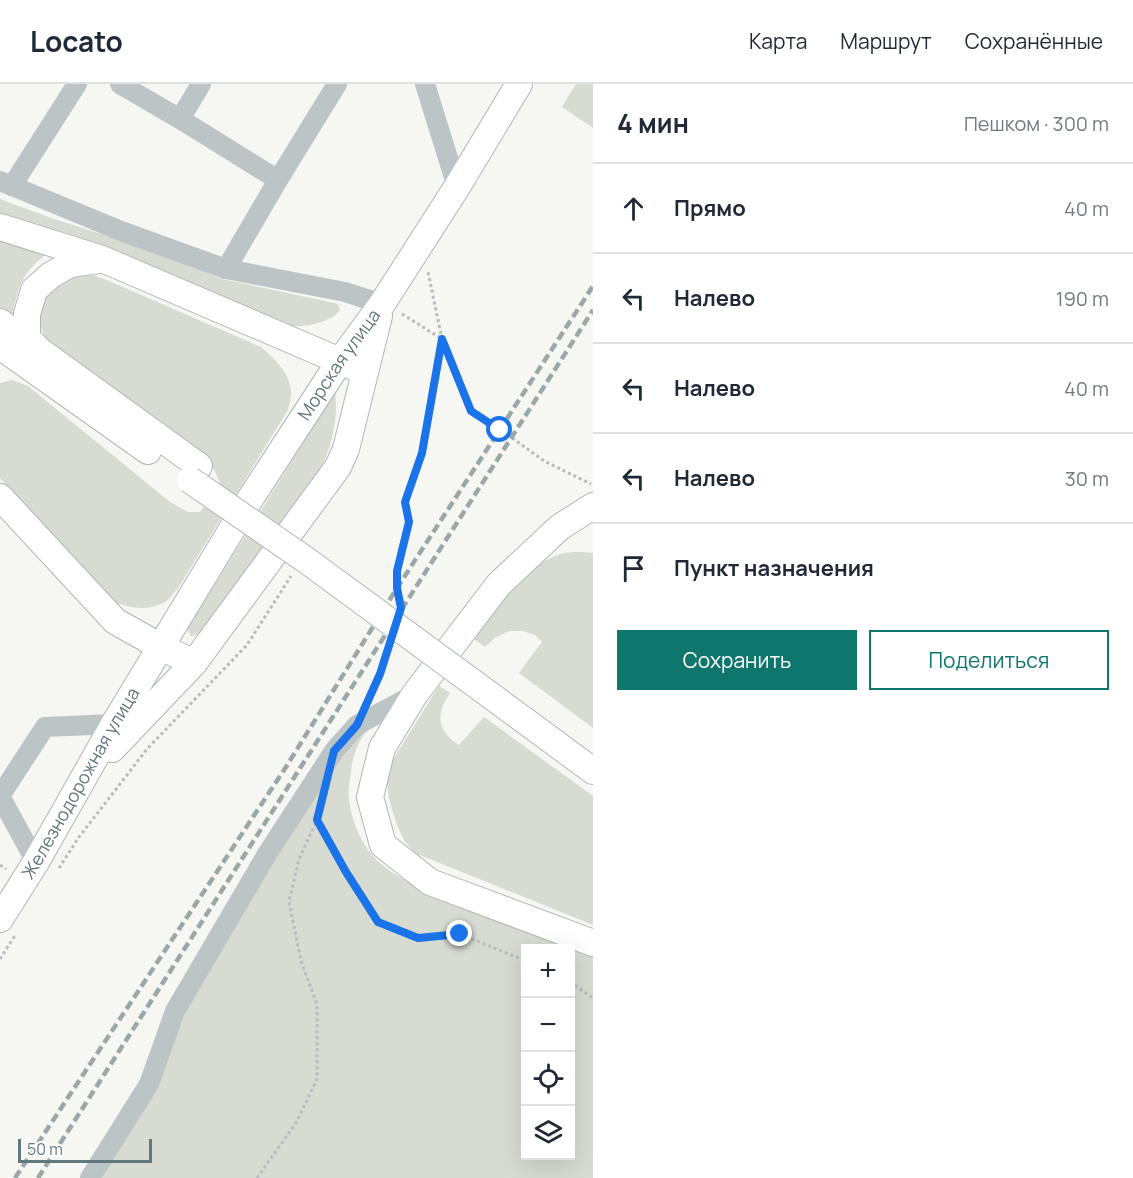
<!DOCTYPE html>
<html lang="ru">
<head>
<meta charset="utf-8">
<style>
	:root { --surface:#fff; --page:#f2f2f3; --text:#1f2937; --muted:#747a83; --line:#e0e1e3; --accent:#0f766e }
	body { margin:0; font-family:Manrope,sans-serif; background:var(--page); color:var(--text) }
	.controls { position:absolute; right:18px; bottom:18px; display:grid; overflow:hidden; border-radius:0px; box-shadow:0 6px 24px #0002 }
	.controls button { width:54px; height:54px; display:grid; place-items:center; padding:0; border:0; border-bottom:2px solid var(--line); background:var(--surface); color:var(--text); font:30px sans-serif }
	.scale { position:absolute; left:18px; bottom:15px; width:134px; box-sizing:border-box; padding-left:6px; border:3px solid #61797e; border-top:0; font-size:16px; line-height:21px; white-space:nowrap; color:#61797e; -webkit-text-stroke:4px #fff; paint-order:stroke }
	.stop { position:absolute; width:18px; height:18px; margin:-14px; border:4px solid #1a73e8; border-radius:50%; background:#fff }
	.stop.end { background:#1a73e8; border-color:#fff; box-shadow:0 2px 6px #0008 }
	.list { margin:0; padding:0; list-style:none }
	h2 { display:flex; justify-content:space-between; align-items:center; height:78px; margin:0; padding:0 24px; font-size:26px }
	h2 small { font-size:20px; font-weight:400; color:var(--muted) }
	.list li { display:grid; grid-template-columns:39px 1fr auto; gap:18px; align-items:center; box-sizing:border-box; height:90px; padding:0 24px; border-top:2px solid var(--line) }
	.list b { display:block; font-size:22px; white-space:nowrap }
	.list em { font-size:20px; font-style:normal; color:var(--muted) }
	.actions { display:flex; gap:12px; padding:18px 24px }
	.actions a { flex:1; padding:14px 0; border:2px solid var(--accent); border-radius:0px; text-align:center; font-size:21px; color:var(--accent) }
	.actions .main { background:var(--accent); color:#fff }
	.icon { flex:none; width:33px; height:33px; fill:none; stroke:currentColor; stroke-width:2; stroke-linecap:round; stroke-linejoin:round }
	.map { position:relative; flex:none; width:593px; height:1094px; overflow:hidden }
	header { display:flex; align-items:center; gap:36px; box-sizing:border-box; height:84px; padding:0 30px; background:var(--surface); border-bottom:2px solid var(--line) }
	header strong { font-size:28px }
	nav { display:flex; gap:33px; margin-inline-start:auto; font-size:21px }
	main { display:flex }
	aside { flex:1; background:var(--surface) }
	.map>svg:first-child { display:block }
</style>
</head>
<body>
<header>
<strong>Locato</strong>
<nav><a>Карта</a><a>Маршрут</a><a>Сохранённые</a></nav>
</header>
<main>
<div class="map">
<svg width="593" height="1094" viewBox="0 0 593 1094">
	<rect width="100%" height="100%" fill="#f6f6f3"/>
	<g fill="#d7dbd2" fill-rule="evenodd">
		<path d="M576 0H593V44L562 23Z"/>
		<path d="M0 115 51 134 136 161 222 195 334 219 338 220 340 226C332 238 306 243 292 242 287 242 282 240 277 239L0 134Z"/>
		<path d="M0 153 49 168C22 188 17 203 12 236L0 226Z"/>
		<path d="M93 191 109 197 261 263C275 275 289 288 291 307 292 313 289 320 288 326L178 504C174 508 170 515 165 518 147 528 129 524 111 517L0 394V299L12 296 28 302 170 418 188 428H200L220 399 214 385 201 368 48 260C46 254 42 248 41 242 37 225 46 206 60 197 70 192 82 192 93 191Z"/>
		<path d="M335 308C339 336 330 366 318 392L217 547 191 552 187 545Z"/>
		<path d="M581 468 593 469V644L519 589 542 558 535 551 523 547H510L496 553 485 563 474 555C497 525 520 484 558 471 565 468 574 468 581 468Z"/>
		<path d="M439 602 450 609C436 629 436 647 459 661L484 633 593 712V841L415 769 405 758 397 741 389 715 387 698 392 677Z"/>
		<path d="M373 640C370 644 365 649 362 654 353 667 351 686 349 702 346 727 361 763 380 779 408 803 445 814 478 827 516 842 555 856 593 871V1094H98L181 932 340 667ZM526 864H570V1072H526Z"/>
	</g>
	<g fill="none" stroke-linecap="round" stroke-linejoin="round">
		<defs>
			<g id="major">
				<path d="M0 143 102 175 354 283"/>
				<path d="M0 238 199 382"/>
				<path d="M0 262 148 367"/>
				<path d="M37 264 27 254V230L34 206 51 191 70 180 99 176"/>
				<path d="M0 413 115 537 161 563 194 579"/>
				<path d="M593 422 560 443 499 500 415 610 382 664 370 713 383 761 430 798 593 859"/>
				<path d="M509 625 593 687"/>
				<path d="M112 665 194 579 338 383 346 365 379 232"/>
				<path id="s1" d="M0 835 36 778 114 640 252 412 340 277 382 220 457 103 519 0"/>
			</g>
		</defs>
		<use href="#major" stroke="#aeb6b8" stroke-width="28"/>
		<g stroke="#b7bcbe" stroke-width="3" stroke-dasharray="3 3" stroke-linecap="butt">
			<path d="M402 230 442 255 471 327 511 353 544 377 591 400"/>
			<path d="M400 519 397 504V487L409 438 405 418 422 369 442 255 428 188"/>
			<path d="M370 612 380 590 389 562"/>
			<path d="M320 725 317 736 346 788 378 838 418 854 460 850 526 877"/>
			<path d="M0 781 6 785"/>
			<path d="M59 784 79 753 147 665 247 561 291 492"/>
			<path d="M0 875 16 850"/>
			<path d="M570 898 593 914"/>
			<path d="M257 1094 296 1039 317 995V920L301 877 289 818 299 775 317 736"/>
		</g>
		<g stroke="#bdc4c6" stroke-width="20">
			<path d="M120 0 180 35"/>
			<path d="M201 0 180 35 278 96"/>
			<path d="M425 0 457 103"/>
			<path d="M0 97 121 147 226 185 345 208 382 220"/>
			<path d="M12 102 77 0"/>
			<path d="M226 185 278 96 337 0"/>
			<path d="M36 778 0 712 45 643 114 640"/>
			<path d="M90 1094 149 1000 175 927 267 770 334 667 357 641 415 610"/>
		</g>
		<use href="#major" stroke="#fff" stroke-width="26"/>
		<g stroke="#9ca7aa" stroke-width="4.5" stroke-dasharray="9 4.5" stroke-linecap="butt">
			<path d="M15 1094 286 683 397 504 593 202"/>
			<path d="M38 1094 593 226"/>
		</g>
		<defs>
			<path id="major-bridge" d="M190 396 306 476 509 625"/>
		</defs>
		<use href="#major-bridge" stroke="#aeb6b8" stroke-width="28" stroke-linecap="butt"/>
		<use href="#major-bridge" stroke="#fff" stroke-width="26"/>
	</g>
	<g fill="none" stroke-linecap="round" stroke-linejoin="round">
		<path stroke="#1a73e8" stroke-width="8" d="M460 850 418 854 378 838 346 788 317 736 334 667 357 641 380 590 401 524 397 504V487L409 438 405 418 422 369 442 255 471 327 500 346"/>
	</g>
	<g text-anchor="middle" stroke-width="6" stroke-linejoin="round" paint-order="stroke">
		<g font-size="18" fill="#61797e" stroke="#fff">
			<text dy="6" stroke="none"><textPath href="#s1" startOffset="650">Морская улица</textPath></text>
			<text dy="6" stroke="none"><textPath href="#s1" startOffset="158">Железнодорожная улица</textPath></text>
		</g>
	</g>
</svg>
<div class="controls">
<button>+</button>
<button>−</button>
<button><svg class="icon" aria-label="locate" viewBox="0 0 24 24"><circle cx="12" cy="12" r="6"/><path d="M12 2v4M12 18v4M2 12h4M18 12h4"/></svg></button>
<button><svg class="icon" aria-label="layers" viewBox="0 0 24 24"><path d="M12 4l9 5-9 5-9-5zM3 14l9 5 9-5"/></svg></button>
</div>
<div class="scale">50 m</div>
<div class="stop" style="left:500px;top:346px"></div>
<div class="stop end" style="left:460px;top:850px"></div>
</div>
<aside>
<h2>4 мин<small>Пешком · 300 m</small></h2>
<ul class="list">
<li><svg class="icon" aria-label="ahead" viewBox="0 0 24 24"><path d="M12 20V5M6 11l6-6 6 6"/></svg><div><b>Прямо</b></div><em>40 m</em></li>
<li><svg class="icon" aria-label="left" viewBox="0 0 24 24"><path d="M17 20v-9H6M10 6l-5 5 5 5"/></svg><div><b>Налево</b></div><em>190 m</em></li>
<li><svg class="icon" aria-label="left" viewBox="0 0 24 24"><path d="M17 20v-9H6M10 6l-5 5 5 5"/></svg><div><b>Налево</b></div><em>40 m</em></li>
<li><svg class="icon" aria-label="left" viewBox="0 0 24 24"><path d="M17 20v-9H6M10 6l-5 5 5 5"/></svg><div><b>Налево</b></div><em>30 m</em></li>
<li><svg class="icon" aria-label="arrive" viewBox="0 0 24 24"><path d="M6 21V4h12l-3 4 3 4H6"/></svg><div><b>Пункт назначения</b></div></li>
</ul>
<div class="actions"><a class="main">Сохранить</a><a>Поделиться</a></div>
</aside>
</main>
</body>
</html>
